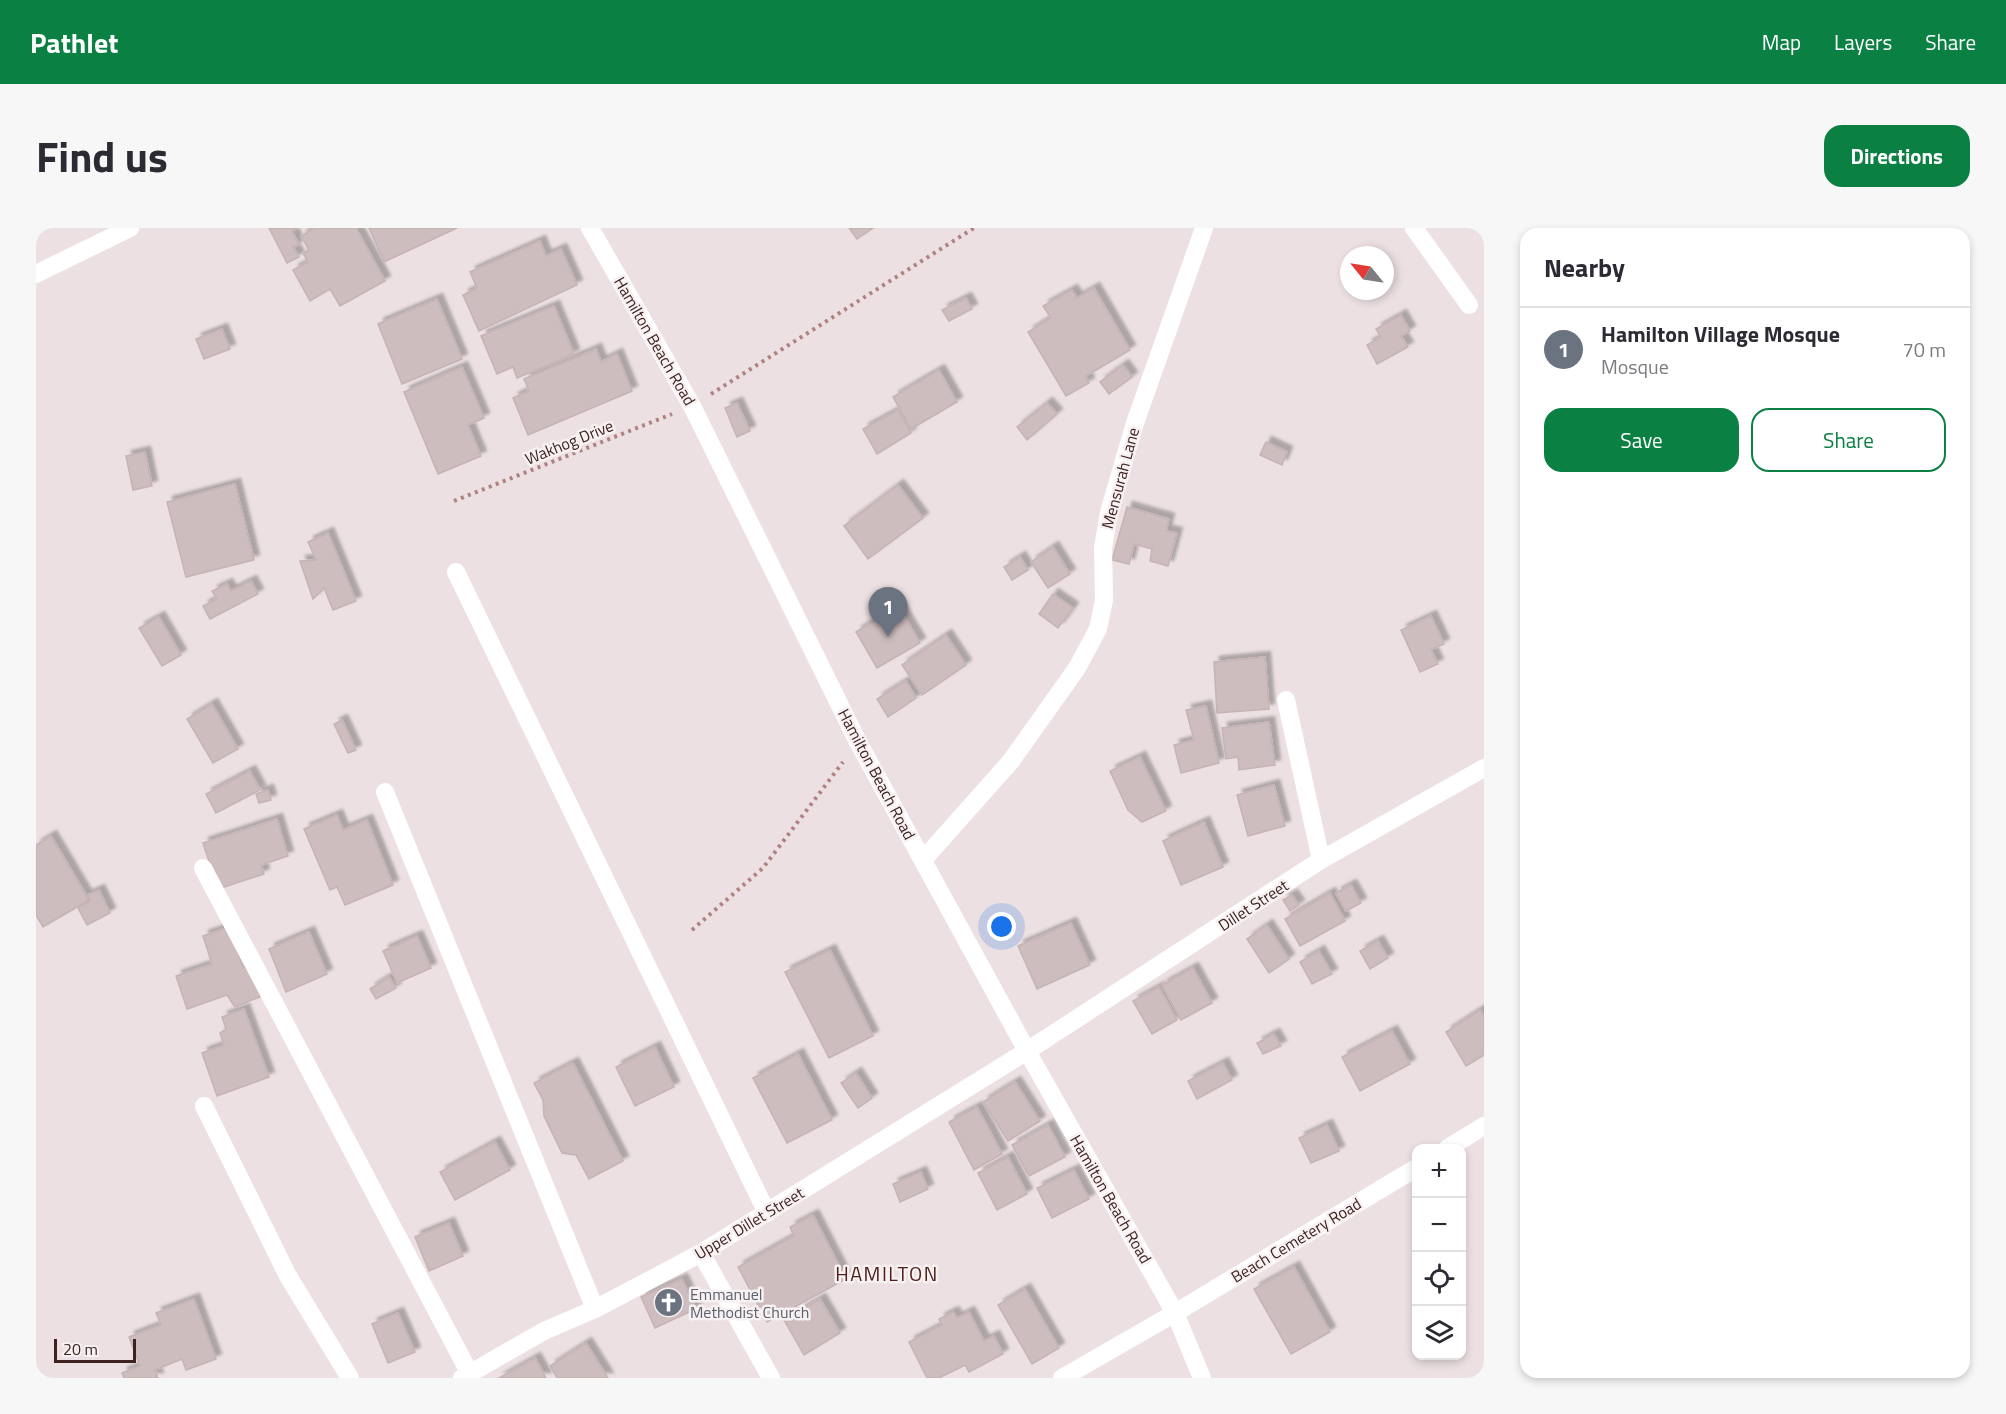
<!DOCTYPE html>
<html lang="en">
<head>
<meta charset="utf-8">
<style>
	:root { --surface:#fff; --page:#f7f7f7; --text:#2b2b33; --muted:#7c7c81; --line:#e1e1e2; --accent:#0b8043 }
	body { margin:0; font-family:"Titillium Web",sans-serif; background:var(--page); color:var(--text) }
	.controls { position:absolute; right:18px; bottom:18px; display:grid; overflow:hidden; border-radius:12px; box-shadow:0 3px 9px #0003 }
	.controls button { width:54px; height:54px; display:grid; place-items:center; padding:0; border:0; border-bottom:2px solid var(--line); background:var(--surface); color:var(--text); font:30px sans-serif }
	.compass { position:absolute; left:1304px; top:18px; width:54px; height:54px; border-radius:50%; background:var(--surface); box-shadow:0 3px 9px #0003; rotate:300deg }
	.scale { position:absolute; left:18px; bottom:15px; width:82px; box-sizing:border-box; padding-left:6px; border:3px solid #3d2220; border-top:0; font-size:16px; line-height:21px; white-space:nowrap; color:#3d2220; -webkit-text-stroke:4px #f8f1f2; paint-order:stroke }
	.you { position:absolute; left:966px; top:699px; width:21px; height:21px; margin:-15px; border:4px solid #fff; border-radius:50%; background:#1a73e8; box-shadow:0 0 0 9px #1a73e833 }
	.badge { display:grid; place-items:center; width:39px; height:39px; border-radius:50%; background:var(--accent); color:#fff; font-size:20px; font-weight:700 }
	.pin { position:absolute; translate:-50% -50px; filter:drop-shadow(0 2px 3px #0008) }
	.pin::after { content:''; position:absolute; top:32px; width:21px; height:18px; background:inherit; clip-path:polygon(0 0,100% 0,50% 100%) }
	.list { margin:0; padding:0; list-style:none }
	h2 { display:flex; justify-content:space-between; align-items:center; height:78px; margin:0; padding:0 24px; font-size:26px }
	h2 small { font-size:20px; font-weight:400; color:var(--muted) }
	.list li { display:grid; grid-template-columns:39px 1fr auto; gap:18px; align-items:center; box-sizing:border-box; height:84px; padding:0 24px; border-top:2px solid var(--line) }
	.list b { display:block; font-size:22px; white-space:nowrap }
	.list p { margin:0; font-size:20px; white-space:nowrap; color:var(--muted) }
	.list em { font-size:20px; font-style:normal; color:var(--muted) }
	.actions { display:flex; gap:12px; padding:18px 24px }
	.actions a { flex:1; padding:14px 0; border:2px solid var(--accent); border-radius:18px; text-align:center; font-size:21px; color:var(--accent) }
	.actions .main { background:var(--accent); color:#fff }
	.icon { flex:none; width:33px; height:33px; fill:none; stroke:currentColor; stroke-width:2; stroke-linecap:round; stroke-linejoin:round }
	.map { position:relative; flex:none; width:1448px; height:1150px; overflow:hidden; border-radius:18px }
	header { display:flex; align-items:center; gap:36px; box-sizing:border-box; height:84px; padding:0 30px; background:var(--accent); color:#fff }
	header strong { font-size:28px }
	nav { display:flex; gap:33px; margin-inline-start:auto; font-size:21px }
	.intro { display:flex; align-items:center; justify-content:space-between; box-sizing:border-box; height:144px; padding:0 36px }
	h1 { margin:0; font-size:42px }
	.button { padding:15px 27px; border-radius:18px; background:var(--accent); color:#fff; font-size:21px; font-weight:700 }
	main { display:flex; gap:36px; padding:0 36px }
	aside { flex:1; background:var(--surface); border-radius:18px; box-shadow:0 3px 9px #0003 }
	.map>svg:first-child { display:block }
</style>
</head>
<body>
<header>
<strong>Pathlet</strong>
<nav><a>Map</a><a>Layers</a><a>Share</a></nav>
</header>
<div class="intro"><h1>Find us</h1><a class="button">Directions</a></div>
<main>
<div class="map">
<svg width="1448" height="1150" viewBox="0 0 1448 1150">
	<defs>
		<filter id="shadow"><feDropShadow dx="5.5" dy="-5.5" stdDeviation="1.5" flood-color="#0004"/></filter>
	</defs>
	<rect width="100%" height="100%" fill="#ece0e2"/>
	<g fill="#cdbdbe" stroke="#c6b3b4" stroke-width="1.5" filter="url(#shadow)">
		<path d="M233 0H263L256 3 263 17 257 19 263 29 251 35Z"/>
		<path d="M279 0H320L349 53 304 78 294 61 274 73 257 42 272 34 267 25 273 22 265 8Z"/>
		<path d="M333 0H421L348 34Z"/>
		<path d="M813 0H837L821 11Z"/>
		<path d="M504 13 510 28 525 21 541 57 443 103 427 67 441 60 434 44Z"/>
		<path d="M1058 60 1094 122 1050 148 1053 155 1030 168 992 104 1015 90 1007 78 1036 62 1041 70Z"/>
		<path d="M930 70 936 81 913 93 906 82Z"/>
		<path d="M401 71 426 131 366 156 342 96Z"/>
		<path d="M518 78 538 126 481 150 477 139 461 146 445 108Z"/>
		<path d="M1365 87 1374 103 1365 108 1372 119 1341 136 1331 117 1345 109 1340 101Z"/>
		<path d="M186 101 194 121 168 131 160 111Z"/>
		<path d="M560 121 565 134 581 126 596 163 492 207 477 170 493 163 488 151Z"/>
		<path d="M1087 137 1096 149 1073 166 1064 154Z"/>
		<path d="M426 139 448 190 432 197 445 228 402 246 368 164Z"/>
		<path d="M903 142 921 174 875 201 857 169Z"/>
		<path d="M701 175 714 203 701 209 689 180Z"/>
		<path d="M1011 175 1021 186 991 212 981 199Z"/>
		<path d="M862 182 875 205 841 226 827 201Z"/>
		<path d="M1230 214 1251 224 1246 237 1224 227Z"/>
		<path d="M109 224 116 258 97 262 90 228Z"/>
		<path d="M199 256 218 332 150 349 131 274Z"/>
		<path d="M862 257 887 290 832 331 808 298Z"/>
		<path d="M1091 279 1133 291 1130 303 1141 305 1132 338 1114 333 1116 321 1098 316 1093 336 1076 332Z"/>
		<path d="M292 305 320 373 297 382 288 360 277 371 264 333 280 332 272 314Z"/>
		<path d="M1017 319 1034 346 1012 360 995 334Z"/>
		<path d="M984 329 992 342 976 352 968 339Z"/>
		<path d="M215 353 222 366 174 391 167 378 181 371 176 363 191 356 195 363Z"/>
		<path d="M1017 366 1037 380 1022 400 1003 386Z"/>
		<path d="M862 378 884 415 841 440 820 404Z"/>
		<path d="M1395 388 1408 416 1395 422 1402 436 1384 444 1365 402Z"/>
		<path d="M123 389 145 427 126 438 103 400Z"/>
		<path d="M910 407 930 437 886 467 866 437Z"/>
		<path d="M1229 429 1233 481 1181 485 1178 434Z"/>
		<path d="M870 453 880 470 852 489 841 471Z"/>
		<path d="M176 476 202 521 177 535 151 491Z"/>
		<path d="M1170 478 1183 535 1145 545 1138 517 1158 512 1150 482Z"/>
		<path d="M306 492 320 522 312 525 298 496Z"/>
		<path d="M1233 494 1239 537 1203 542 1202 529 1190 531 1186 500Z"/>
		<path d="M1104 529 1130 583 1106 594 1092 582 1074 543Z"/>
		<path d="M214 543 224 562 180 585 170 566Z"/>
		<path d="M1238 557 1249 598 1212 608 1201 567Z"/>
		<path d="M232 562 235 572 223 575 220 566Z"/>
		<path d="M301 587 307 602 331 592 357 657 309 677 301 659 294 662 268 601Z"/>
		<path d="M241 591 252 628 225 637 228 646 182 661 167 615Z"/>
		<path d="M1168 594 1187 639 1145 657 1127 613Z"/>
		<path d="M15 608 53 672 7 699 0 687V617Z"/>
		<path d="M1315 657 1325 675 1310 683 1300 665Z"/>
		<path d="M63 662 74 685 51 697 42 680 54 673 52 667Z"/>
		<path d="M1294 665 1309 693 1264 718 1249 691Z"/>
		<path d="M1256 667 1263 677 1254 683 1247 672Z"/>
		<path d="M1035 695 1054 737 1001 761 982 718Z"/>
		<path d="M1231 697 1253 731 1233 745 1211 711Z"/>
		<path d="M193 699 207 739H214L226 768 199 779 191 767 151 781 140 748 176 736 167 708Z"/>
		<path d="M273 704 291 746 250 764 233 721Z"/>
		<path d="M381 708 395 740 361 755 347 723Z"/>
		<path d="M1342 713 1352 730 1334 741 1324 723Z"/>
		<path d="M794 722 837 808 793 830 749 744Z"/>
		<path d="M1283 723 1296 746 1276 756 1264 734Z"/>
		<path d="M1157 740 1176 775 1145 792 1126 757Z"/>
		<path d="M353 749 360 760 340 771 334 761Z"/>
		<path d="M1123 759 1141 792 1116 806 1097 773Z"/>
		<path d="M208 781 233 849 181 868 166 825 188 817 184 805 190 801 186 789Z"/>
		<path d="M1444 782 1448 788V827L1430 838 1410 804Z"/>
		<path d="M1356 803 1374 836 1324 863 1306 829Z"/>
		<path d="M1238 806 1245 818 1227 826 1221 815Z"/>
		<path d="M619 819 638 859 599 878 580 839Z"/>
		<path d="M762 826 796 892 751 915 717 850Z"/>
		<path d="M537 835 587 933 553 951 540 927 526 925 508 888 507 872 498 855Z"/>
		<path d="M1187 835 1196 852 1161 871 1152 853Z"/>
		<path d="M820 845 836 870 822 880 805 855Z"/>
		<path d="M979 854 1004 893 972 913 947 874Z"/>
		<path d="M941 879 966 926 938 942 913 894Z"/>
		<path d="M1012 897 1029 929 993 948 976 917Z"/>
		<path d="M1291 897 1303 923 1275 935 1263 910Z"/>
		<path d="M459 914 474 942 419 972 404 944Z"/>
		<path d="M972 929 991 966 961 982 942 945Z"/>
		<path d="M1038 942 1053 971 1016 990 1001 960Z"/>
		<path d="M885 944 892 961 864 974 857 956Z"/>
		<path d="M777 987 810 1051 731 1094 702 1039 758 1008 754 999Z"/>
		<path d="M413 995 427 1028 393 1043 379 1009Z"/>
		<path d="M1258 1039 1294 1104 1255 1126 1218 1061Z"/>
		<path d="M646 1051 660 1081 619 1100 605 1069Z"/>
		<path d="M989 1061 1023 1120 996 1136 962 1077Z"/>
		<path d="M158 1071 180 1131 150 1142 146 1131 119 1142 122 1150H88L86 1145 104 1138 93 1109 125 1097 120 1085Z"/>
		<path d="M784 1071 804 1105 768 1127 748 1092Z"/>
		<path d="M917 1084 921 1090 933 1084 948 1113 958 1108 967 1126 933 1144 929 1137 903 1150H891L873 1114 906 1097 903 1091Z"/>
		<path d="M362 1085 379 1124 352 1135 336 1096Z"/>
		<path d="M550 1115 572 1150H521L514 1138Z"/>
		<path d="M499 1130 510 1150H463Z"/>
	</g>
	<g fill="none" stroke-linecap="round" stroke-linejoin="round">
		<g stroke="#b18080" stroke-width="4" stroke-dasharray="3 4.5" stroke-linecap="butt">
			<path d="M675 166 938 0"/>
			<path d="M418 273 636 186"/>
			<path d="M656 702 727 640 807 534"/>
		</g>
		<g stroke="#fff" stroke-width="18">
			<path d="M554 0 656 178 822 514 991 823 1139 1085 1166 1150"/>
			<path d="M1378 0 1433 77"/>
			<path d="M0 46 94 0"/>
			<path d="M420 344 731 985"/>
			<path d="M1250 472 1285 632"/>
			<path d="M349 564 559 1081"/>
			<path d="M887 632 975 533 1041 440 1062 401 1068 372 1067 320 1073 284 1099 195 1168 0"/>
			<path d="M167 640 434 1146"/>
			<path d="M168 878 252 1048 314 1150"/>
			<path d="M1412 920 1448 898"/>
			<path d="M665 1025 735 1150"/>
			<path d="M426 1150 508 1103 559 1081 665 1025 991 823 1285 632 1448 540"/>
			<path d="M1026 1150 1139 1085 1380 940"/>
		</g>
	</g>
	<defs>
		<symbol id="church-disc" viewBox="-11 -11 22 22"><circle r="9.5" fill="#6b7280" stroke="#f8f1f2"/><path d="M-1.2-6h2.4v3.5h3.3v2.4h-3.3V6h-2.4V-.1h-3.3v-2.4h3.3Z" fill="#fff"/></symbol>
	</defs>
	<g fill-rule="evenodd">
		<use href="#church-disc" x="616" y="1058" width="33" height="33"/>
	</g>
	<g text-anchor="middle" stroke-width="5" stroke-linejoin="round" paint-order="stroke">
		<g font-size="16" fill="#3d2220" stroke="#f8f1f2">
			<text transform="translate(619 113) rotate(60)" y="6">Hamilton Beach Road</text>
			<text transform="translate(533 214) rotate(-22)" y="6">Wakhog Drive</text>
			<text transform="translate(1084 250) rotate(-75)" y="6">Mensurah Lane</text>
			<text transform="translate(841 546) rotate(62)" y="6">Hamilton Beach Road</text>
			<text transform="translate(1217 677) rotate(-33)" y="6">Dillet Street</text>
			<text transform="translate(1075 971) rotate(60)" y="6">Hamilton Beach Road</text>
			<text transform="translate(713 995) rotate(-31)" y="6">Upper Dillet Street</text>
			<text transform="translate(1260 1012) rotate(-31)" y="6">Beach Cemetery Road</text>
		</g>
		<g font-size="16" fill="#5b616d" stroke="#f8f1f2" text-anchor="start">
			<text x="654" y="1072">Emmanuel<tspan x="654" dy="18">Methodist Church</tspan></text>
		</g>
		<g font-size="20" letter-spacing="1.5" fill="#50201c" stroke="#f8f1f2">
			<text x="851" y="1053">HAMILTON</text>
		</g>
	</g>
</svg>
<div class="controls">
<button>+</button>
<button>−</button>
<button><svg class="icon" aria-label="locate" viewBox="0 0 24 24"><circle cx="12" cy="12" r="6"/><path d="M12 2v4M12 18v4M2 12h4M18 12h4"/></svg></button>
<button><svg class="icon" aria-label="layers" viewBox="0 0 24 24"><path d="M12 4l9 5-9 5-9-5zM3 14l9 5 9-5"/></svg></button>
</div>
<svg class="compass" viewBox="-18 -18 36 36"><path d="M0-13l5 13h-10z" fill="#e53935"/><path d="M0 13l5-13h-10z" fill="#7c7c81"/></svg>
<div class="scale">20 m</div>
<div class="you"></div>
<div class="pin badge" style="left:852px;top:409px;background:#6b7280">1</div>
</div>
<aside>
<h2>Nearby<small></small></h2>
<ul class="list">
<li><span class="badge" style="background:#6b7280">1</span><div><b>Hamilton Village Mosque</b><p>Mosque</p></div><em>70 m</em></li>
</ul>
<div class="actions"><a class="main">Save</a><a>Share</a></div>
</aside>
</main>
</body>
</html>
